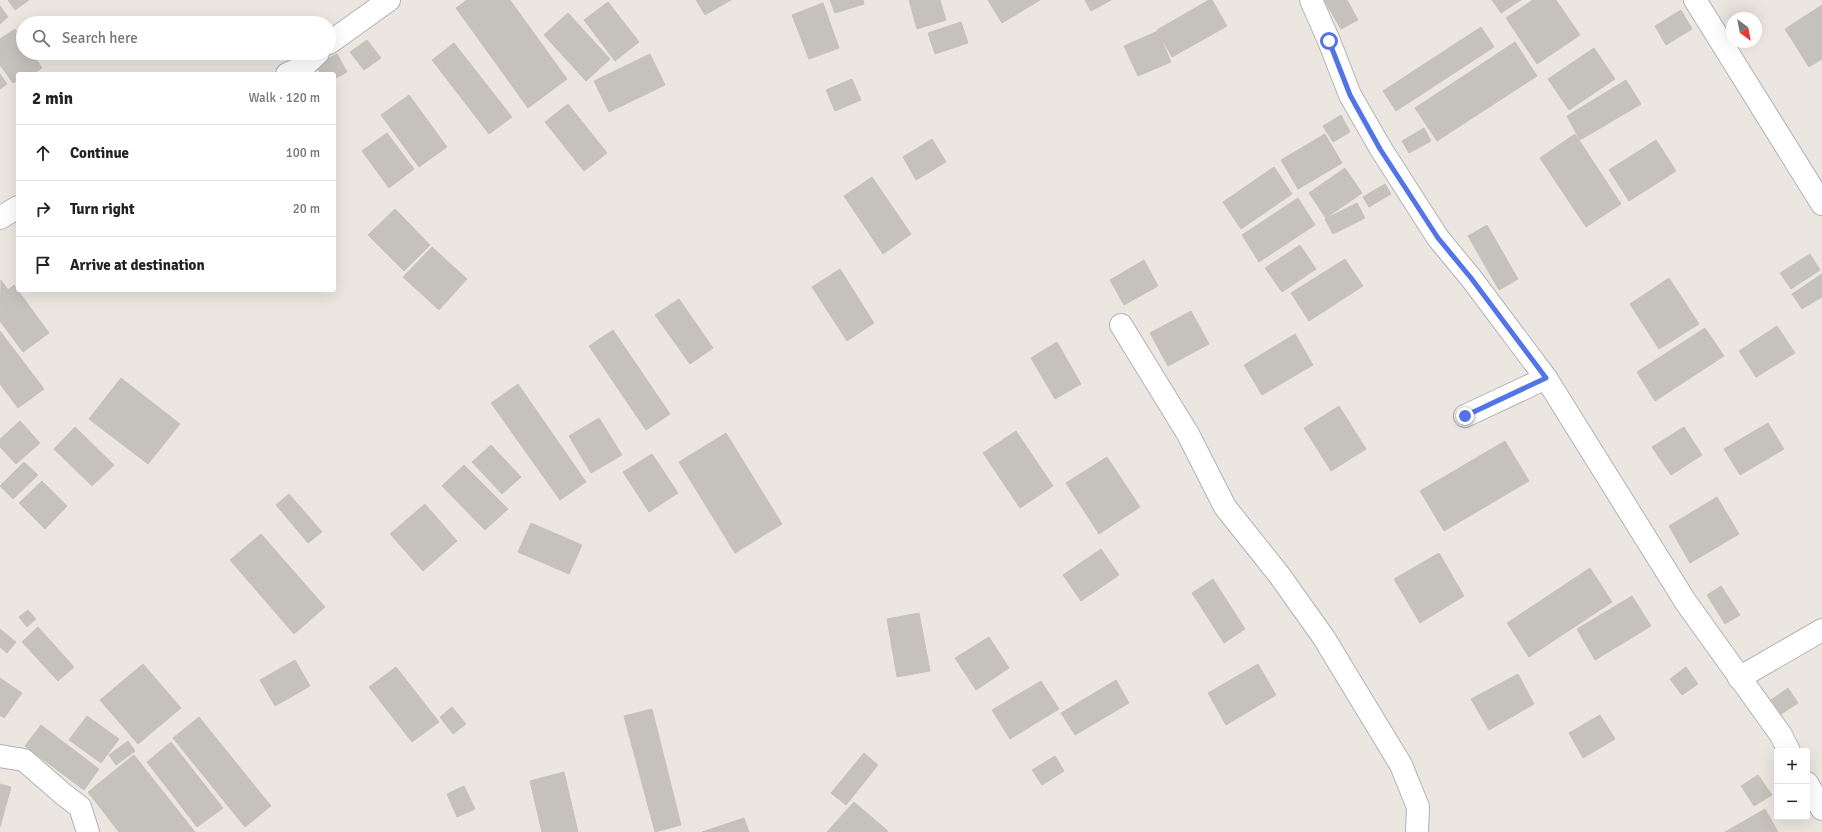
<!DOCTYPE html>
<html lang="en">
<head>
<meta charset="utf-8">
<style>
	:root { --surface:#fff; --page:#f6f6f6; --text:#222; --muted:#767676; --line:#e0e0e0 }
	body { margin:0; font-family:Signika,sans-serif; background:var(--page); color:var(--text) }
	.controls { position:absolute; right:12px; bottom:12px; display:grid; overflow:hidden; border-radius:4px; box-shadow:0 4px 16px #0002 }
	.controls button { width:36px; height:36px; display:grid; place-items:center; padding:0; border:0; border-bottom:1px solid var(--line); background:var(--surface); color:var(--text); font:20px sans-serif }
	.compass { position:absolute; left:1726px; top:12px; width:36px; height:36px; border-radius:50%; background:var(--surface); box-shadow:0 4px 16px #0002; rotate:148deg }
	.stop { position:absolute; width:12px; height:12px; margin:-9px; border:3px solid #5274e7; border-radius:50%; background:#fff }
	.stop.end { background:#5274e7; border-color:#fff; box-shadow:0 1px 4px #0008 }
	.list { margin:0; padding:0; list-style:none }
	h2 { display:flex; justify-content:space-between; align-items:center; height:52px; margin:0; padding:0 16px; font-size:17px }
	h2 small { font-size:13px; font-weight:400; color:var(--muted) }
	.list li { display:grid; grid-template-columns:26px 1fr auto; gap:12px; align-items:center; box-sizing:border-box; height:56px; padding:0 16px; border-top:1px solid var(--line) }
	.list b { display:block; font-size:15px; white-space:nowrap }
	.list em { font-size:13px; font-style:normal; color:var(--muted) }
	.icon { flex:none; width:22px; height:22px; fill:none; stroke:currentColor; stroke-width:2; stroke-linecap:round; stroke-linejoin:round }
	.map { position:relative; flex:none; width:1822px; height:832px; overflow:hidden }
	.search { position:absolute; background:var(--surface); box-shadow:0 4px 16px #0002; left:16px; top:16px; width:320px; height:44px; display:flex; align-items:center; gap:10px; box-sizing:border-box; padding:0 14px; border-radius:22px; color:var(--muted); font-size:15px }
	.panel { position:absolute; background:var(--surface); box-shadow:0 4px 16px #0002; left:16px; top:72px; width:320px; height:220px; border-radius:4px }
	.map>svg:first-child { display:block }
</style>
</head>
<body>
<div class="map">
<svg width="1822" height="832" viewBox="0 0 1822 832">
	<rect width="100%" height="100%" fill="#ece6e0"/>
	<g fill="#c5c1bb" stroke="#c7c2b9">
		<path d="M8 0H29L15 10Z"/>
		<path d="M467 0H510L567 79 528 108 456 8Z"/>
		<path d="M696 0H731L705 15Z"/>
		<path d="M830 0H863L864 4 835 13Z"/>
		<path d="M909 0H940L946 20 917 29Z"/>
		<path d="M988 0H1040L1002 23Z"/>
		<path d="M1085 0H1111L1091 11Z"/>
		<path d="M1209 0H1212L1227 26 1172 57 1157 30Z"/>
		<path d="M1324 0H1347L1358 20 1341 29Z"/>
		<path d="M1492 0H1521L1501 13Z"/>
		<path d="M1533 0H1556L1580 35 1537 64 1506 18Z"/>
		<path d="M608 2 639 42 615 61 584 20Z"/>
		<path d="M823 3 839 48 809 59 792 15Z"/>
		<path d="M1822 5V59L1809 67 1785 29Z"/>
		<path d="M0 6 8 17 0 24Z"/>
		<path d="M1681 10 1692 29 1666 45 1655 26Z"/>
		<path d="M568 13 610 59 586 81 544 35Z"/>
		<path d="M961 22 968 43 935 54 928 33Z"/>
		<path d="M1481 27 1494 47 1396 111 1383 91Z"/>
		<path d="M15 29 23 40V53H32L42 68 33 74 29 72 27 74H18V80L13 83 0 65V39Z"/>
		<path d="M1158 31 1171 62 1138 76 1124 46Z"/>
		<path d="M367 40 381 58 364 70 350 52Z"/>
		<path d="M1515 42 1537 76 1437 141 1415 108Z"/>
		<path d="M454 43 512 117 489 134 432 60Z"/>
		<path d="M1594 48 1615 79 1569 110 1548 79Z"/>
		<path d="M337 54 347 72 334 79V74H321L316 66Z"/>
		<path d="M650 54 665 85 609 112 594 81Z"/>
		<path d="M0 74 7 84 0 89Z"/>
		<path d="M852 79 861 100 835 111 826 90Z"/>
		<path d="M1626 80 1641 104 1580 140 1567 116Z"/>
		<path d="M409 95 447 147 419 167 381 115Z"/>
		<path d="M568 104 607 153 584 171 545 122Z"/>
		<path d="M1341 115 1350 132 1333 142 1323 126Z"/>
		<path d="M1424 128 1431 141 1409 153 1402 141Z"/>
		<path d="M387 133 414 169 389 188 362 151Z"/>
		<path d="M1325 134 1342 163 1298 189 1281 160Z"/>
		<path d="M1575 134 1621 204 1586 227 1540 158Z"/>
		<path d="M932 139 946 162 916 180 903 157Z"/>
		<path d="M1656 140 1676 171 1629 201 1609 170Z"/>
		<path d="M1274 167 1292 194 1241 229 1223 202Z"/>
		<path d="M1345 168 1362 193 1326 218 1309 193Z"/>
		<path d="M872 177 911 234 883 254 844 196Z"/>
		<path d="M1385 184 1391 194 1369 207 1363 197Z"/>
		<path d="M1298 198 1315 225 1259 262 1242 235Z"/>
		<path d="M1357 203 1365 218 1333 234 1325 219Z"/>
		<path d="M395 209 430 245 404 271 368 235Z"/>
		<path d="M1487 225 1518 279 1499 290 1468 236Z"/>
		<path d="M1300 245 1316 269 1282 292 1265 268Z"/>
		<path d="M432 247 467 279 439 310 403 277Z"/>
		<path d="M1810 254 1820 270 1791 289 1780 273Z"/>
		<path d="M1345 259 1363 286 1309 321 1291 293Z"/>
		<path d="M1144 260 1158 286 1124 305 1110 280Z"/>
		<path d="M840 269 874 323 847 341 812 287Z"/>
		<path d="M1822 274V297L1802 309 1792 294Z"/>
		<path d="M1669 278 1699 324 1659 349 1630 304Z"/>
		<path d="M1 280 8 290 14 285 49 333 23 352 0 321Z"/>
		<path d="M679 299 713 348 690 364 655 315Z"/>
		<path d="M1191 311 1209 344 1168 366 1150 333Z"/>
		<path d="M1777 326 1795 353 1756 377 1739 351Z"/>
		<path d="M1705 328 1724 356 1655 401 1637 372Z"/>
		<path d="M613 330 670 414 646 430 589 346Z"/>
		<path d="M0 331 44 389 18 408 0 384Z"/>
		<path d="M1295 334 1313 365 1262 395 1244 365Z"/>
		<path d="M1057 342 1081 384 1055 399 1031 358Z"/>
		<path d="M121 378 180 424 148 464 89 419Z"/>
		<path d="M518 384 586 482 560 500 491 403Z"/>
		<path d="M1339 406 1366 449 1331 471 1304 428Z"/>
		<path d="M599 418 622 455 591 473 569 436Z"/>
		<path d="M20 421 40 443 16 464 0 447V439Z"/>
		<path d="M1768 423 1784 449 1740 475 1724 449Z"/>
		<path d="M75 427 114 465 92 486 54 449Z"/>
		<path d="M1684 427 1702 455 1671 475 1652 447Z"/>
		<path d="M1016 431 1053 486 1020 508 983 453Z"/>
		<path d="M726 433 782 524 735 553 679 462Z"/>
		<path d="M1505 441 1529 481 1444 531 1420 491Z"/>
		<path d="M491 445 521 477 502 494 472 462Z"/>
		<path d="M652 454 678 493 649 512 623 472Z"/>
		<path d="M1107 457 1140 507 1099 534 1066 483Z"/>
		<path d="M24 462 38 475 13 499 0 486Z"/>
		<path d="M464 465 508 509 485 530 442 486Z"/>
		<path d="M42 481 67 506 45 529 19 503Z"/>
		<path d="M289 494 322 532 308 543 276 505Z"/>
		<path d="M1717 497 1739 534 1690 563 1669 526Z"/>
		<path d="M425 504 457 541 423 571 390 534Z"/>
		<path d="M531 523 582 545 569 574 518 552Z"/>
		<path d="M261 534 325 607 294 634 230 560Z"/>
		<path d="M1101 549 1119 575 1081 601 1063 575Z"/>
		<path d="M1439 553 1464 596 1420 623 1394 579Z"/>
		<path d="M1590 568 1612 602 1529 657 1507 623Z"/>
		<path d="M1213 579 1245 629 1224 643 1192 593Z"/>
		<path d="M1721 586 1740 615 1725 624 1707 595Z"/>
		<path d="M1632 596 1651 626 1595 660 1577 629Z"/>
		<path d="M28 610 36 619 27 627 19 617Z"/>
		<path d="M919 613 930 671 897 677 887 619Z"/>
		<path d="M38 627 74 667 58 681 22 642Z"/>
		<path d="M0 629 16 642 7 653 0 647Z"/>
		<path d="M989 637 1009 668 976 690 955 658Z"/>
		<path d="M295 660 310 686 275 706 260 680Z"/>
		<path d="M143 664 181 708 138 744 100 700Z"/>
		<path d="M1258 664 1276 695 1226 725 1208 693Z"/>
		<path d="M396 667 439 722 412 742 369 687Z"/>
		<path d="M1686 667 1698 684 1682 695 1670 679Z"/>
		<path d="M1518 674 1534 704 1489 730 1471 699Z"/>
		<path d="M0 678 22 693 4 718 0 715Z"/>
		<path d="M1116 680 1129 703 1075 735 1061 713Z"/>
		<path d="M1041 681 1059 709 1010 739 992 710Z"/>
		<path d="M1788 688 1798 703 1781 714 1771 700Z"/>
		<path d="M452 707 466 724 453 734 440 717Z"/>
		<path d="M652 709 681 825 655 832 624 716Z"/>
		<path d="M1600 715 1615 739 1583 758 1569 733Z"/>
		<path d="M87 716 119 739 101 763 69 740Z"/>
		<path d="M199 717 271 806 245 827 173 738Z"/>
		<path d="M41 725 99 769 84 790 25 746Z"/>
		<path d="M128 741 135 751 116 765 109 755Z"/>
		<path d="M171 742 223 808 197 827 147 762Z"/>
		<path d="M864 753 878 765 846 805 831 793Z"/>
		<path d="M134 755 195 832H119L88 792Z"/>
		<path d="M1055 756 1064 771 1042 785 1032 770Z"/>
		<path d="M564 772 578 832H542L530 781Z"/>
		<path d="M1758 775 1772 795 1754 806 1741 786Z"/>
		<path d="M0 784 11 787 0 827Z"/>
		<path d="M464 786 475 809 457 817 447 794Z"/>
		<path d="M854 802 888 831 887 832H827Z"/>
		<path d="M1765 809 1778 832H1725Z"/>
		<path d="M744 818 749 832H702Z"/>
	</g>
	<g fill="none" stroke-linecap="round" stroke-linejoin="round">
		<defs>
			<g id="minor">
				<path d="M1311 0 1329 41 1350 95 1381 149 1438 238 1471 278 1546 378 1685 601 1781 735 1789 751"/>
				<path d="M1695 0 1822 204"/>
				<path d="M329 43 389 0"/>
				<path d="M287 74 303 67 318 53"/>
				<path d="M0 218 18 207"/>
				<path d="M1121 325 1188 434 1225 507 1280 576 1324 638 1401 765 1418 807 1417 832"/>
				<path d="M1465 416 1546 378"/>
				<path d="M1739 678 1822 630"/>
				<path d="M0 756 24 760 63 794 80 807 88 832"/>
				<path d="M1807 783 1822 809"/>
			</g>
		</defs>
		<use href="#minor" stroke="#b0b2bb" stroke-width="24"/>
		<use href="#minor" stroke="#fff" stroke-width="22"/>
	</g>
	<g fill="none" stroke-linecap="round" stroke-linejoin="round">
		<path stroke="#5274e7" stroke-width="5" d="M1329 41 1350 95 1380 149 1438 238 1471 278 1546 378 1465 416"/>
	</g>
</svg>
<div class="controls">
<button>+</button>
<button>−</button>
</div>
<svg class="compass" viewBox="-18 -18 36 36"><path d="M0-13l5 13h-10z" fill="#e53935"/><path d="M0 13l5-13h-10z" fill="#767676"/></svg>
<div class="stop" style="left:1329px;top:41px"></div>
<div class="stop end" style="left:1465px;top:416px"></div>
<div class="search"><svg class="icon" aria-label="search" viewBox="0 0 24 24"><circle cx="10" cy="10" r="6"/><path d="M15 15l6 6"/></svg>Search here</div>
<section class="panel">
<h2>2 min<small>Walk · 120 m</small></h2>
<ul class="list">
<li><svg class="icon" aria-label="ahead" viewBox="0 0 24 24"><path d="M12 20V5M6 11l6-6 6 6"/></svg><div><b>Continue</b></div><em>100 m</em></li>
<li><svg class="icon" aria-label="right" viewBox="0 0 24 24"><path d="M7 20v-9h11M14 6l5 5-5 5"/></svg><div><b>Turn right</b></div><em>20 m</em></li>
<li><svg class="icon" aria-label="arrive" viewBox="0 0 24 24"><path d="M6 21V4h12l-3 4 3 4H6"/></svg><div><b>Arrive at destination</b></div></li>
</ul>
</section>
</div>
</body>
</html>
